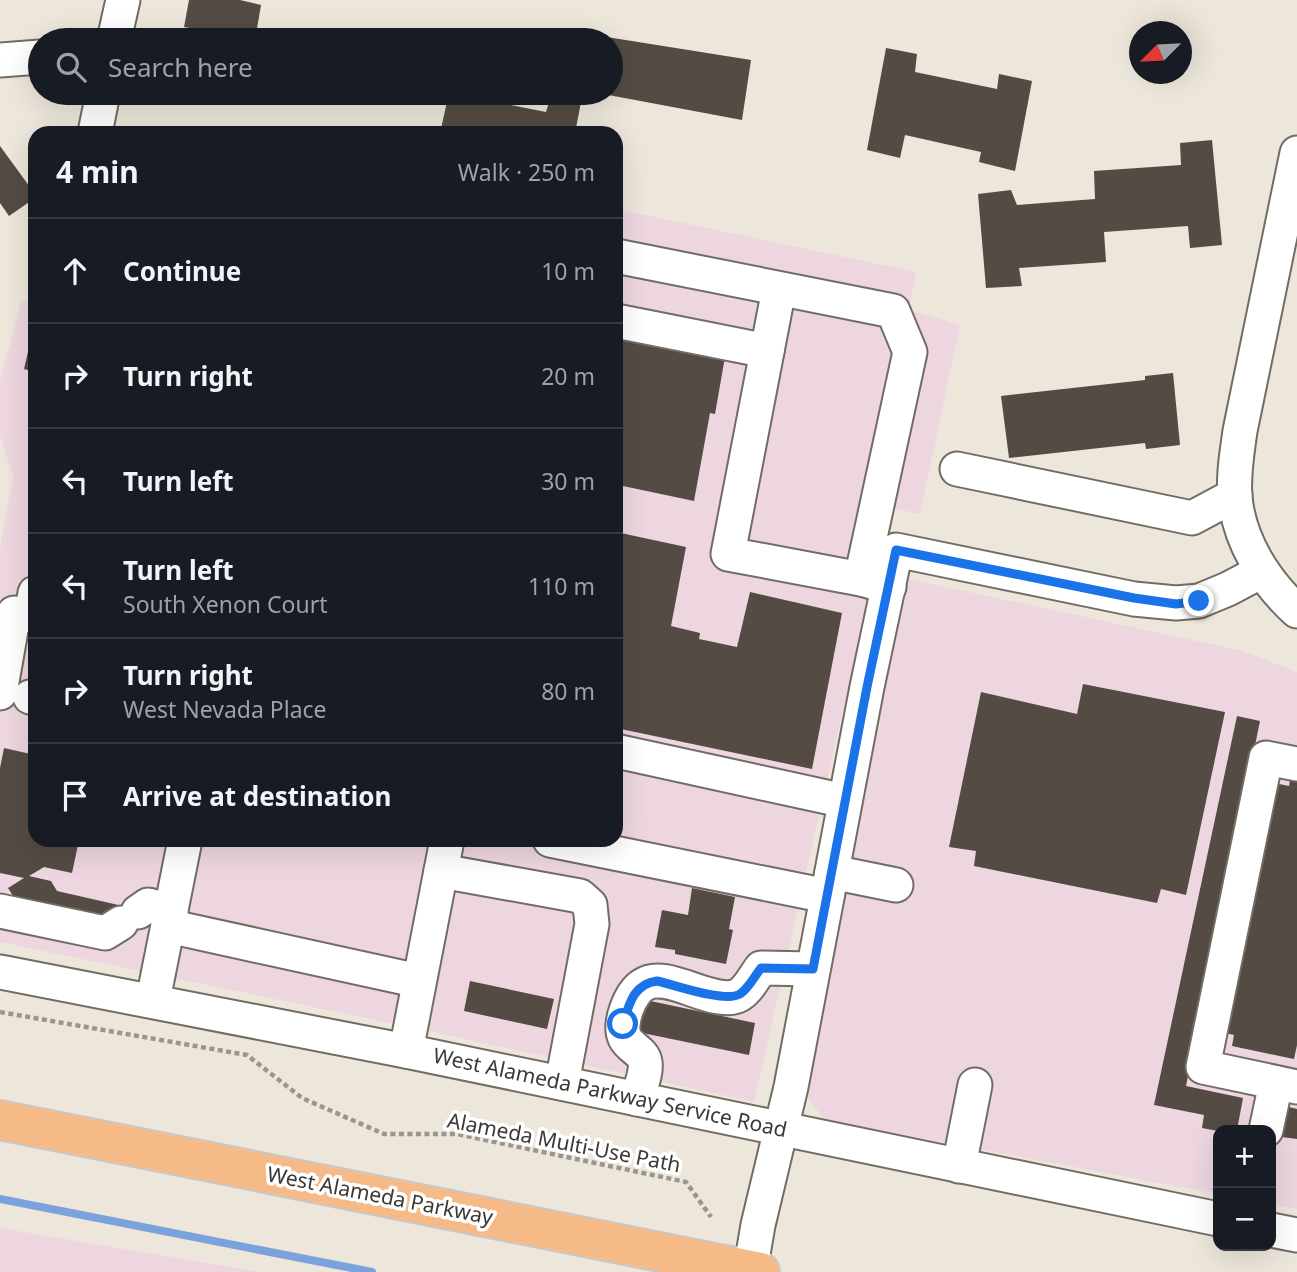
<!DOCTYPE html>
<html lang="en">
<head>
<meta charset="utf-8">
<style>
	:root { --surface:#171b24; --page:#20242c; --text:#f1f3f6; --muted:#9ea1a6; --line:#363941 }
	body { margin:0; font-family:"Noto Sans",sans-serif; background:var(--page); color:var(--text) }
	.controls { position:absolute; right:21px; bottom:21px; display:grid; overflow:hidden; border-radius:14px; box-shadow:0 7px 28px #0002 }
	.controls button { width:63px; height:63px; display:grid; place-items:center; padding:0; border:0; border-bottom:2px solid var(--line); background:var(--surface); color:var(--text); font:35px sans-serif }
	.compass { position:absolute; left:1129px; top:21px; width:63px; height:63px; border-radius:50%; background:var(--surface); box-shadow:0 7px 28px #0002; rotate:246deg }
	.stop { position:absolute; width:21px; height:21px; margin:-16px; border:5px solid #1a73e8; border-radius:50%; background:#fff }
	.stop.end { background:#1a73e8; border-color:#fff; box-shadow:0 2px 7px #0008 }
	.list { margin:0; padding:0; list-style:none }
	h2 { display:flex; justify-content:space-between; align-items:center; height:91px; margin:0; padding:0 28px; font-size:30px }
	h2 small { font-size:23px; font-weight:400; color:var(--muted) }
	.list li { display:grid; grid-template-columns:46px 1fr auto; gap:21px; align-items:center; box-sizing:border-box; height:105px; padding:0 28px; border-top:2px solid var(--line) }
	.list b { display:block; font-size:26px; white-space:nowrap }
	.list p { margin:0; font-size:23px; white-space:nowrap; color:var(--muted) }
	.list em { font-size:23px; font-style:normal; color:var(--muted) }
	.icon { flex:none; width:38px; height:38px; fill:none; stroke:currentColor; stroke-width:2; stroke-linecap:round; stroke-linejoin:round }
	.map { position:relative; flex:none; width:1297px; height:1272px; overflow:hidden }
	.search { position:absolute; background:var(--surface); box-shadow:0 7px 28px #0002; left:28px; top:28px; width:595px; height:77px; display:flex; align-items:center; gap:18px; box-sizing:border-box; padding:0 24px; border-radius:38px; color:var(--muted); font-size:26px }
	.panel { position:absolute; background:var(--surface); box-shadow:0 7px 28px #0002; left:28px; top:126px; width:595px; height:721px; border-radius:21px }
	.map>svg:first-child { display:block }
</style>
</head>
<body>
<div class="map">
<svg width="1297" height="1272" viewBox="0 0 1297 1272">
	<rect width="100%" height="100%" fill="#ede6db"/>
	<g fill="#edd6e0">
		<path d="M616 209 916 272 909 310 960 325 920 514 889 507 754 1102 434 1032 0 942V548L13 476 0 435V381L21 302 35 304V840H616Z"/>
		<path d="M904 578 1243 651 1297 672V1209L1271 1204V1130H1218V1194L825 1120 808 1098Z"/>
		<path d="M0 1228 262 1272H0Z"/>
	</g>
	<g fill="none" stroke-linecap="round" stroke-linejoin="round">
		<path stroke="#7ba2dc" stroke-width="8" d="M0 1199 372 1272"/>
	</g>
	<g fill="#544b44">
		<path d="M189 0H240L261 5 255 40 184 27Z"/>
		<path d="M588 34 751 60 742 120 603 94 611 93V40H587Z"/>
		<path d="M886 48 917 54 915 72 997 89 999 74 1032 81 1015 171 979 162 981 152 905 135 900 158 867 150Z"/>
		<path d="M449 93 546 112 551 96 581 102 575 133H440Z"/>
		<path d="M1212 140 1222 245 1190 248 1188 226 1104 232 1106 262 1019 268 1022 286 986 288 978 194 1011 190 1017 205 1095 199 1094 171 1181 165 1180 143Z"/>
		<path d="M0 146 35 194V198L9 216 0 203Z"/>
		<path d="M34 326H35V372L24 369Z"/>
		<path d="M616 332 725 357 715 414 710 413 694 501 623 486 616 515Z"/>
		<path d="M1173 373 1180 445 1146 449 1145 443 1009 458 1001 396 1145 380V376Z"/>
		<path d="M34 411H35V445L28 444Z"/>
		<path d="M616 532 686 547 671 626 700 633 699 639 737 647 750 592 842 613 812 769 616 728Z"/>
		<path d="M1083 684 1225 712 1186 895 1161 889 1157 903 974 866 976 851 949 847 981 692 1077 714Z"/>
		<path d="M1237 716 1260 721 1186 1086 1243 1098 1237 1130 1218 1131 1202 1128 1204 1115 1154 1105Z"/>
		<path d="M4 748 35 755V840H79L72 873 44 867 29 876 51 881 57 891 136 909 133 926 15 899 8 888 24 878 0 873V768Z"/>
		<path d="M1290 780 1297 781V1045L1294 1059 1232 1046 1234 1035 1220 1032 1269 794 1276 795 1279 784 1289 786Z"/>
		<path d="M692 888 735 897 729 929 733 930 726 964 675 954V950L655 947 662 910 688 915Z"/>
		<path d="M470 981 554 999 547 1029 464 1011Z"/>
		<path d="M636 998 755 1023 749 1055 628 1030Z"/>
		<path d="M1289 1107 1297 1109V1139L1282 1137Z"/>
	</g>
	<g fill="none" stroke-linecap="round" stroke-linejoin="round">
		<defs>
			<g id="minor">
				<path d="M114 40 123 0"/>
				<path d="M0 60 40 57"/>
				<path d="M95 133 103 93"/>
				<path d="M1297 153 1240 431C1237 453 1233 475 1235 497 1239 541 1265 582 1297 611"/>
				<path d="M616 256 893 311 910 352 861 579 889 587"/>
				<path d="M779 289 728 554 861 579"/>
				<path d="M616 321 767 351"/>
				<path d="M957 469 1192 518 1235 495"/>
				<path d="M31 616 35 593"/>
				<path d="M0 693 14 613"/>
				<path d="M30 697 35 698"/>
				<path d="M616 751 845 801"/>
				<path d="M1297 764 1266 758 1203 1067 1297 1087"/>
				<path d="M550 840 827 896"/>
				<path d="M441 871 580 896 590 905 592 924 562 1083"/>
				<path d="M832 872 896 885"/>
				<path d="M0 911 105 933 121 923"/>
				<path d="M138 912 148 905 171 911"/>
				<path d="M168 926 419 981"/>
				<path d="M0 972 406 1051 1218 1219"/>
				<path d="M153 1000 185 840"/>
				<path d="M406 1051 447 840"/>
				<path d="M637 1099C640 1088 647 1073 645 1062 643 1051 630 1048 625 1038 618 1024 630 993 643 985 666 969 711 1006 737 996 748 991 754 977 761 968L813 969"/>
				<path d="M1266 1130 1276 1083"/>
				<path d="M959 1166 975 1085"/>
				<path d="M1271 1230 1297 1235"/>
				<path d="M750 1272 758 1225 791 1087 867 687 896 550 1134 599 1176 603 1199 601 1228 589 1262 571"/>
			</g>
			<path id="major" d="M0 1120 760 1272"/>
		</defs>
		<use href="#minor" stroke="#726c63" stroke-width="37"/>
		<use href="#major" stroke="#c8c8c6" stroke-width="42"/>
		<path stroke="#9a958d" stroke-width="4.5" stroke-dasharray="5 3.5" stroke-linecap="butt" d="M0 1012 247 1055 302 1098 384 1134H457L686 1182 711 1217"/>
		<use href="#minor" stroke="#fff" stroke-width="33"/>
		<use href="#major" stroke="#f6ba89" stroke-width="38"/>
	</g>
	<g fill="none" stroke-linecap="round" stroke-linejoin="round">
		<path stroke="#1a73e8" stroke-width="9" d="M623 1024C629 1005 633 984 657 981 675 985 725 1003 740 994 749 988 754 977 761 968L813 969 867 687 896 550 1134 598 1176 604 1199 601"/>
	</g>
	<g text-anchor="middle" stroke-width="7" stroke-linejoin="round" paint-order="stroke">
		<g font-size="21" fill="#3c3935" stroke="#fff">
			<text transform="translate(610 1093) rotate(12)" y="7">West Alameda Parkway Service Road</text>
			<text transform="translate(564 1143) rotate(11)" y="7">Alameda Multi-Use Path</text>
			<text transform="translate(380 1196) rotate(11)" y="7">West Alameda Parkway</text>
		</g>
	</g>
</svg>
<div class="controls">
<button>+</button>
<button>−</button>
</div>
<svg class="compass" viewBox="-18 -18 36 36"><path d="M0-13l5 13h-10z" fill="#e53935"/><path d="M0 13l5-13h-10z" fill="#9ea1a6"/></svg>
<div class="stop" style="left:623px;top:1024px"></div>
<div class="stop end" style="left:1199px;top:601px"></div>
<div class="search"><svg class="icon" aria-label="search" viewBox="0 0 24 24"><circle cx="10" cy="10" r="6"/><path d="M15 15l6 6"/></svg>Search here</div>
<section class="panel">
<h2>4 min<small>Walk · 250 m</small></h2>
<ul class="list">
<li><svg class="icon" aria-label="ahead" viewBox="0 0 24 24"><path d="M12 20V5M6 11l6-6 6 6"/></svg><div><b>Continue</b></div><em>10 m</em></li>
<li><svg class="icon" aria-label="right" viewBox="0 0 24 24"><path d="M7 20v-9h11M14 6l5 5-5 5"/></svg><div><b>Turn right</b></div><em>20 m</em></li>
<li><svg class="icon" aria-label="left" viewBox="0 0 24 24"><path d="M17 20v-9H6M10 6l-5 5 5 5"/></svg><div><b>Turn left</b></div><em>30 m</em></li>
<li><svg class="icon" aria-label="left" viewBox="0 0 24 24"><path d="M17 20v-9H6M10 6l-5 5 5 5"/></svg><div><b>Turn left</b><p>South Xenon Court</p></div><em>110 m</em></li>
<li><svg class="icon" aria-label="right" viewBox="0 0 24 24"><path d="M7 20v-9h11M14 6l5 5-5 5"/></svg><div><b>Turn right</b><p>West Nevada Place</p></div><em>80 m</em></li>
<li><svg class="icon" aria-label="arrive" viewBox="0 0 24 24"><path d="M6 21V4h12l-3 4 3 4H6"/></svg><div><b>Arrive at destination</b></div></li>
</ul>
</section>
</div>
</body>
</html>
